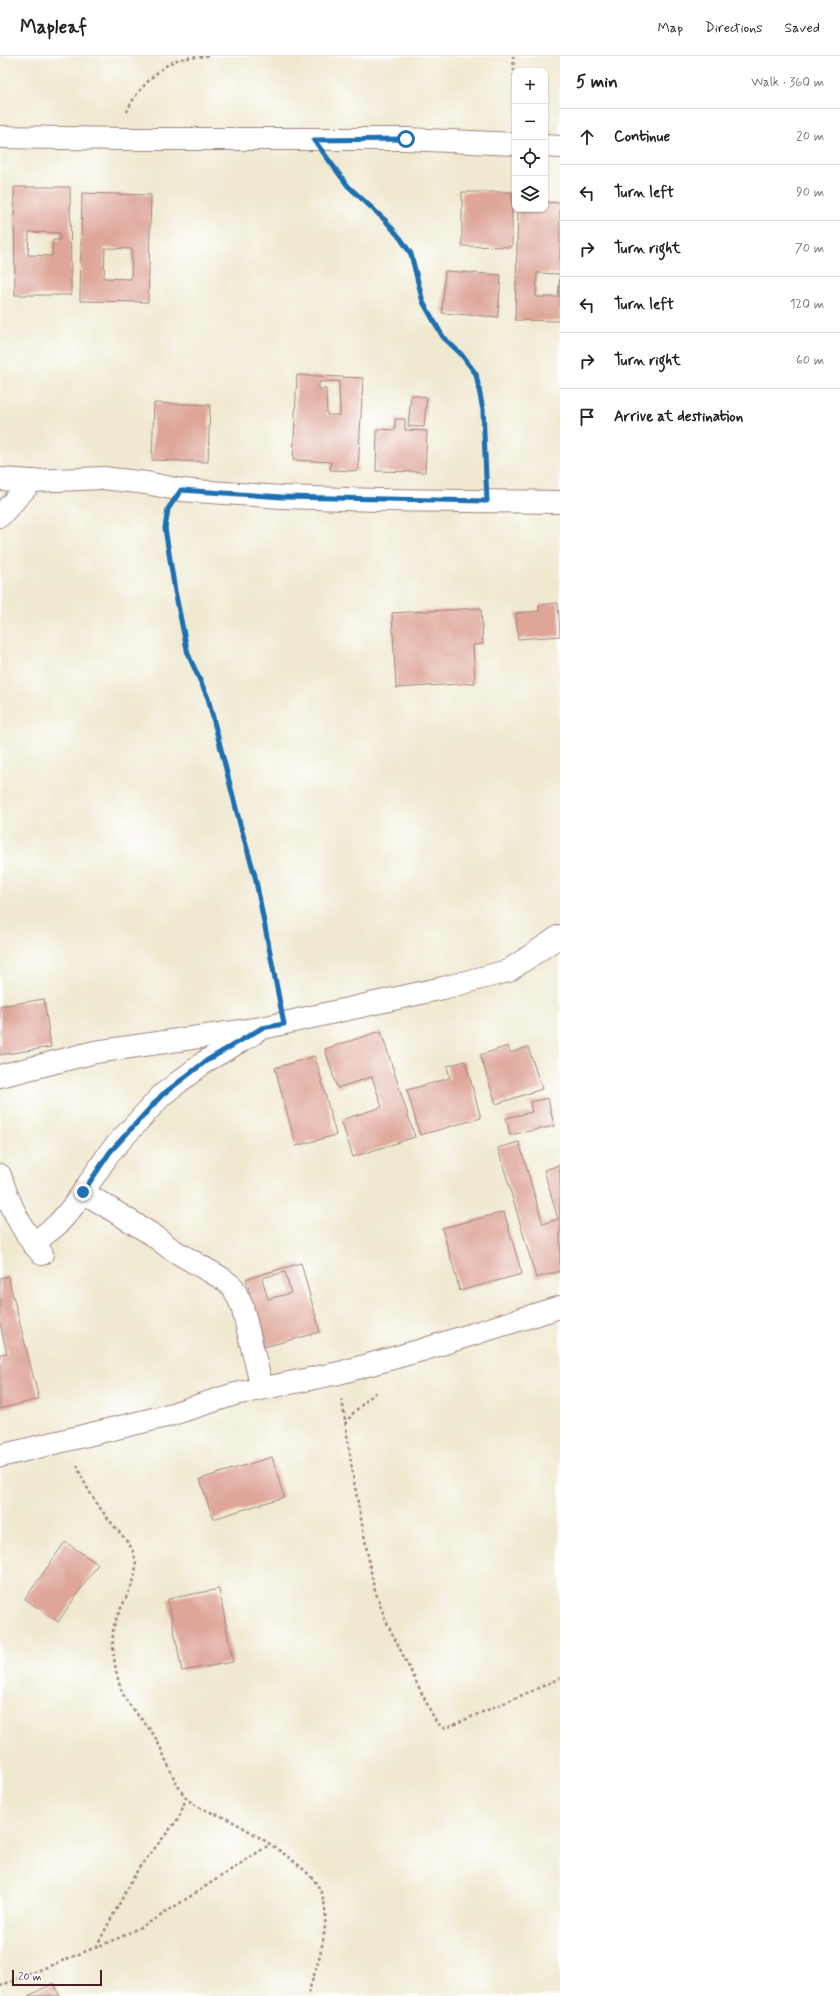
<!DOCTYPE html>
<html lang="en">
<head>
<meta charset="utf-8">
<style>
	:root { --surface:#fff; --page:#f2f2f2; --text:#222; --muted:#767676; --line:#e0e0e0 }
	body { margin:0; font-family:Mynerve,sans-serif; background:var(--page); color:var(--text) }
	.controls { position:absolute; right:12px; top:12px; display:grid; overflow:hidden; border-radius:8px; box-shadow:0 1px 3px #0004 }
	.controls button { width:36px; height:36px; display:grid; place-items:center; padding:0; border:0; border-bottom:1px solid var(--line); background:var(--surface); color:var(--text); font:20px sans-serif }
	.scale { position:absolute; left:12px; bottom:10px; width:90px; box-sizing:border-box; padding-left:4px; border:2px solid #4a1f2b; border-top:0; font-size:11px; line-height:14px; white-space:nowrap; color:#4a1f2b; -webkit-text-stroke:3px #fff; paint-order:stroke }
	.stop { position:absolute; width:12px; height:12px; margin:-9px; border:3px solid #1f6fb2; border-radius:50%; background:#fff }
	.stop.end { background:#1f6fb2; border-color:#fff; box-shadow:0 1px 4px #0008 }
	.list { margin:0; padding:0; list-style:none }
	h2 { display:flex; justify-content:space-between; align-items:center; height:52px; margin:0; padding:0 16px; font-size:17px }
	h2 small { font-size:13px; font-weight:400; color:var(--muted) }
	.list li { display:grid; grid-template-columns:26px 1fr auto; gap:12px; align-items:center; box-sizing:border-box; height:56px; padding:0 16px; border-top:1px solid var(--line) }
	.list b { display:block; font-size:15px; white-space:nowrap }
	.list em { font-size:13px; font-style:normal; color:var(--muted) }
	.icon { flex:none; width:22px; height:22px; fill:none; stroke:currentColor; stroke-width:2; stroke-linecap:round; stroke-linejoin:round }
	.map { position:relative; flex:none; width:560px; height:1940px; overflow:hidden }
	header { display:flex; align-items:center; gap:24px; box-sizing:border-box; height:56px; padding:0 20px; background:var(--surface); border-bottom:1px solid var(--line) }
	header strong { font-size:19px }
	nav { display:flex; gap:22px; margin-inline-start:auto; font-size:14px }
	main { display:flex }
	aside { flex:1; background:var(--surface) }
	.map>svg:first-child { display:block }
</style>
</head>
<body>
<header>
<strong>Mapleaf</strong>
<nav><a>Map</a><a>Directions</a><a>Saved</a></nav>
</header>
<main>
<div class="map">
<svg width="560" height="1940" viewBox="0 0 560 1940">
	<rect width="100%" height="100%" fill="#fff"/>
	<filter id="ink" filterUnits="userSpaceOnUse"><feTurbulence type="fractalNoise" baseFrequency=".025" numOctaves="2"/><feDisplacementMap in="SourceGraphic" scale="8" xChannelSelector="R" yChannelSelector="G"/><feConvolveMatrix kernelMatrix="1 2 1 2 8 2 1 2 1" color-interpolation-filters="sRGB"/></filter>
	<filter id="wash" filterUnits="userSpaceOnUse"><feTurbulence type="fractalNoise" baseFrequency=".012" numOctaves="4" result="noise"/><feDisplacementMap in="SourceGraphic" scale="16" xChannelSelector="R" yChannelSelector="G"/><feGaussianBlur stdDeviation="0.9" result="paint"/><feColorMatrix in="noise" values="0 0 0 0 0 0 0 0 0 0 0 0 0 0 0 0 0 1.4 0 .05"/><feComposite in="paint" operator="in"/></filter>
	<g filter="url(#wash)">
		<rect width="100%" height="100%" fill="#f0e9d0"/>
		<g id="blocks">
			<g fill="#dea598" fill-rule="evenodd">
				<path d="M14 131H70L71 239H15ZM29 176 60 177V184H53L52 200 28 199Z"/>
				<path d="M462 136H512V191L462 190Z"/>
				<path d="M82 137 151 139 148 246 80 245ZM105 192 132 193 131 223 104 222Z"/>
				<path d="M545 146 560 147V218L537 217 536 241H558L560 219V265L515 264 518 153H545Z"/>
				<path d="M445 215 501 219 498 261 442 257Z"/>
				<path d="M297 319 363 322 358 415 330 414 331 406 293 404ZM339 325 340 359H327L326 333H319V326Z"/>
				<path d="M411 339 427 341 424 371 408 370Z"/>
				<path d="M154 347 210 349 208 406 152 404Z"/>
				<path d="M395 363H405V374L427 375 425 416 376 415 377 373 395 374Z"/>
				<path d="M558 547 560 580 518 583 516 557 539 555V549Z"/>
				<path d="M481 552 483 588 473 589 475 627 396 632 392 557Z"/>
				<path d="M44 943 51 991 0 999V950Z"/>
				<path d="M381 975 415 1081 353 1101 341 1064 382 1051 372 1021 337 1032 325 993Z"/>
				<path d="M508 990 510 997 528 991 542 1033 496 1048 480 999Z"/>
				<path d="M315 1000 336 1079 296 1090 275 1012Z"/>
				<path d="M465 1005 481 1062 420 1079 407 1034 450 1022 447 1010Z"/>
				<path d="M548 1042 554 1070 510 1079 506 1062 532 1056 530 1046Z"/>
				<path d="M519 1086 543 1168 558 1163 544 1114 560 1109V1215L536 1222 498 1092Z"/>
				<path d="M504 1156 522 1218 460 1235 442 1172Z"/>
				<path d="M301 1207 320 1276 264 1291 246 1223ZM285 1216 291 1237 268 1243 262 1222Z"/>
				<path d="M8 1220 39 1343 0 1353V1298L7 1297 0 1268V1222Z"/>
				<path d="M272 1401 284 1441 213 1463 200 1423Z"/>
				<path d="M65 1486 98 1508 58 1566 25 1543Z"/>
				<path d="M219 1533 233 1606 182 1615 168 1543Z"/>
				<path d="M54 1927 60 1940H28Z"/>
			</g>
		</g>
	</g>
	<g filter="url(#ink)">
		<use href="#blocks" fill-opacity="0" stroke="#9d847e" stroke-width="1"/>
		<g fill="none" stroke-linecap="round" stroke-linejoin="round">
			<defs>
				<g id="minor">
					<path d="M0 81 123 83H406L515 88"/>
					<path d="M545 90 560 91"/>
					<path d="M0 423 32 425 103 422 146 427 181 434 282 441 378 444 560 446"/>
					<path d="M0 460 32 425"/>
					<path d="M0 1020 95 996 262 972 443 932 508 915 560 880"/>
					<path d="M0 1119C9 1148 22 1176 42 1198"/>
					<path d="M83 1136 153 1179 171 1193 223 1223 233 1231 242 1250 262 1332"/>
					<path d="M33 1188 58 1168 75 1148 110 1096 162 1039 206 1005 253 978"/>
					<path d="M0 1400 166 1360 235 1338 339 1317 422 1294 560 1251"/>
				</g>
			</defs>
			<use href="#minor" stroke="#9d847e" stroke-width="24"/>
			<g stroke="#9d847e" stroke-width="2.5" stroke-dasharray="3 3" stroke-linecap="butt">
				<path d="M513 0 515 32"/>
				<path d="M127 56C133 38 160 10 177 4 187 1 199 1 209 0"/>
				<path d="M513 62 515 38"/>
				<path d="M333 110 348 130 385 165 411 198 423 246 443 281 461 298 476 318 483 354 486 419"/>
				<path d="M167 458 165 473 175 535 188 598 208 642 241 772 255 820 279 940"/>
				<path d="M342 1343 353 1420 374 1532 386 1565 436 1666 444 1672 449 1671C485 1654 523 1640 560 1622"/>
				<path d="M345 1368 354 1356 376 1336"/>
				<path d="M77 1409C84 1429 96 1448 110 1465 119 1477 132 1487 135 1502 140 1526 120 1547 114 1570 110 1585 116 1625 124 1640 132 1655 146 1666 155 1681 165 1698 176 1736 191 1746 202 1755 222 1759 235 1767 257 1779 308 1810 319 1832 335 1861 317 1911 307 1940"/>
				<path d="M96 1891 138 1813 179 1762 186 1742"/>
				<path d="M0 1930 121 1881 154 1864 269 1789"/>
			</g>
			<use href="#minor" stroke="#fff" stroke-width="22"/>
		</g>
	</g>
	<g fill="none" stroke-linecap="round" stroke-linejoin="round" filter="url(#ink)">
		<path stroke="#1f6fb2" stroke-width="5" d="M83 1136 110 1096 162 1039 206 1005 262 972 284 968 255 820 241 772 208 642 188 598 175 535 165 472 168 453 181 434 282 441 487 445 483 354 476 318 461 298 443 281 423 246 411 198 401 183 386 165 348 130 314 84 406 83"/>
	</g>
</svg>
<div class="controls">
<button>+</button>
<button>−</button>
<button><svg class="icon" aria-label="locate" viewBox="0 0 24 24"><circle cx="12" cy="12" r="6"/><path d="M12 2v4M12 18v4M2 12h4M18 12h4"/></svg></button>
<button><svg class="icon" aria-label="layers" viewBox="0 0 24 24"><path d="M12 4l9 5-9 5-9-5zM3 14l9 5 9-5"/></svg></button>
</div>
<div class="scale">20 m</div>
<div class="stop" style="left:406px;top:83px"></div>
<div class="stop end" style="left:83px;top:1136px"></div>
</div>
<aside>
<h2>5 min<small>Walk · 360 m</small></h2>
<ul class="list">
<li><svg class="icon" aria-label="ahead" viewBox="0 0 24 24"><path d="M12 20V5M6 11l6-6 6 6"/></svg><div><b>Continue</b></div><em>20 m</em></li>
<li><svg class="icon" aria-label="left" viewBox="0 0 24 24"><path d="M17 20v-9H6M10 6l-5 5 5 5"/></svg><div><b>Turn left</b></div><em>90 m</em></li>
<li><svg class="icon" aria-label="right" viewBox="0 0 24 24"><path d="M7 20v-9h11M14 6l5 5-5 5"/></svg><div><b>Turn right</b></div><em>70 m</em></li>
<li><svg class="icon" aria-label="left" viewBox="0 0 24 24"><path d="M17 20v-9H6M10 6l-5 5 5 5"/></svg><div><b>Turn left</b></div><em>120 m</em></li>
<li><svg class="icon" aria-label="right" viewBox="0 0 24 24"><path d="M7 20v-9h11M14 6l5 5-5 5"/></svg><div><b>Turn right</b></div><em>60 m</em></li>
<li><svg class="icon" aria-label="arrive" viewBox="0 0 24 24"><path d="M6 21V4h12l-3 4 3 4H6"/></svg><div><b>Arrive at destination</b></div></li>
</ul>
</aside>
</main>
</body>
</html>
